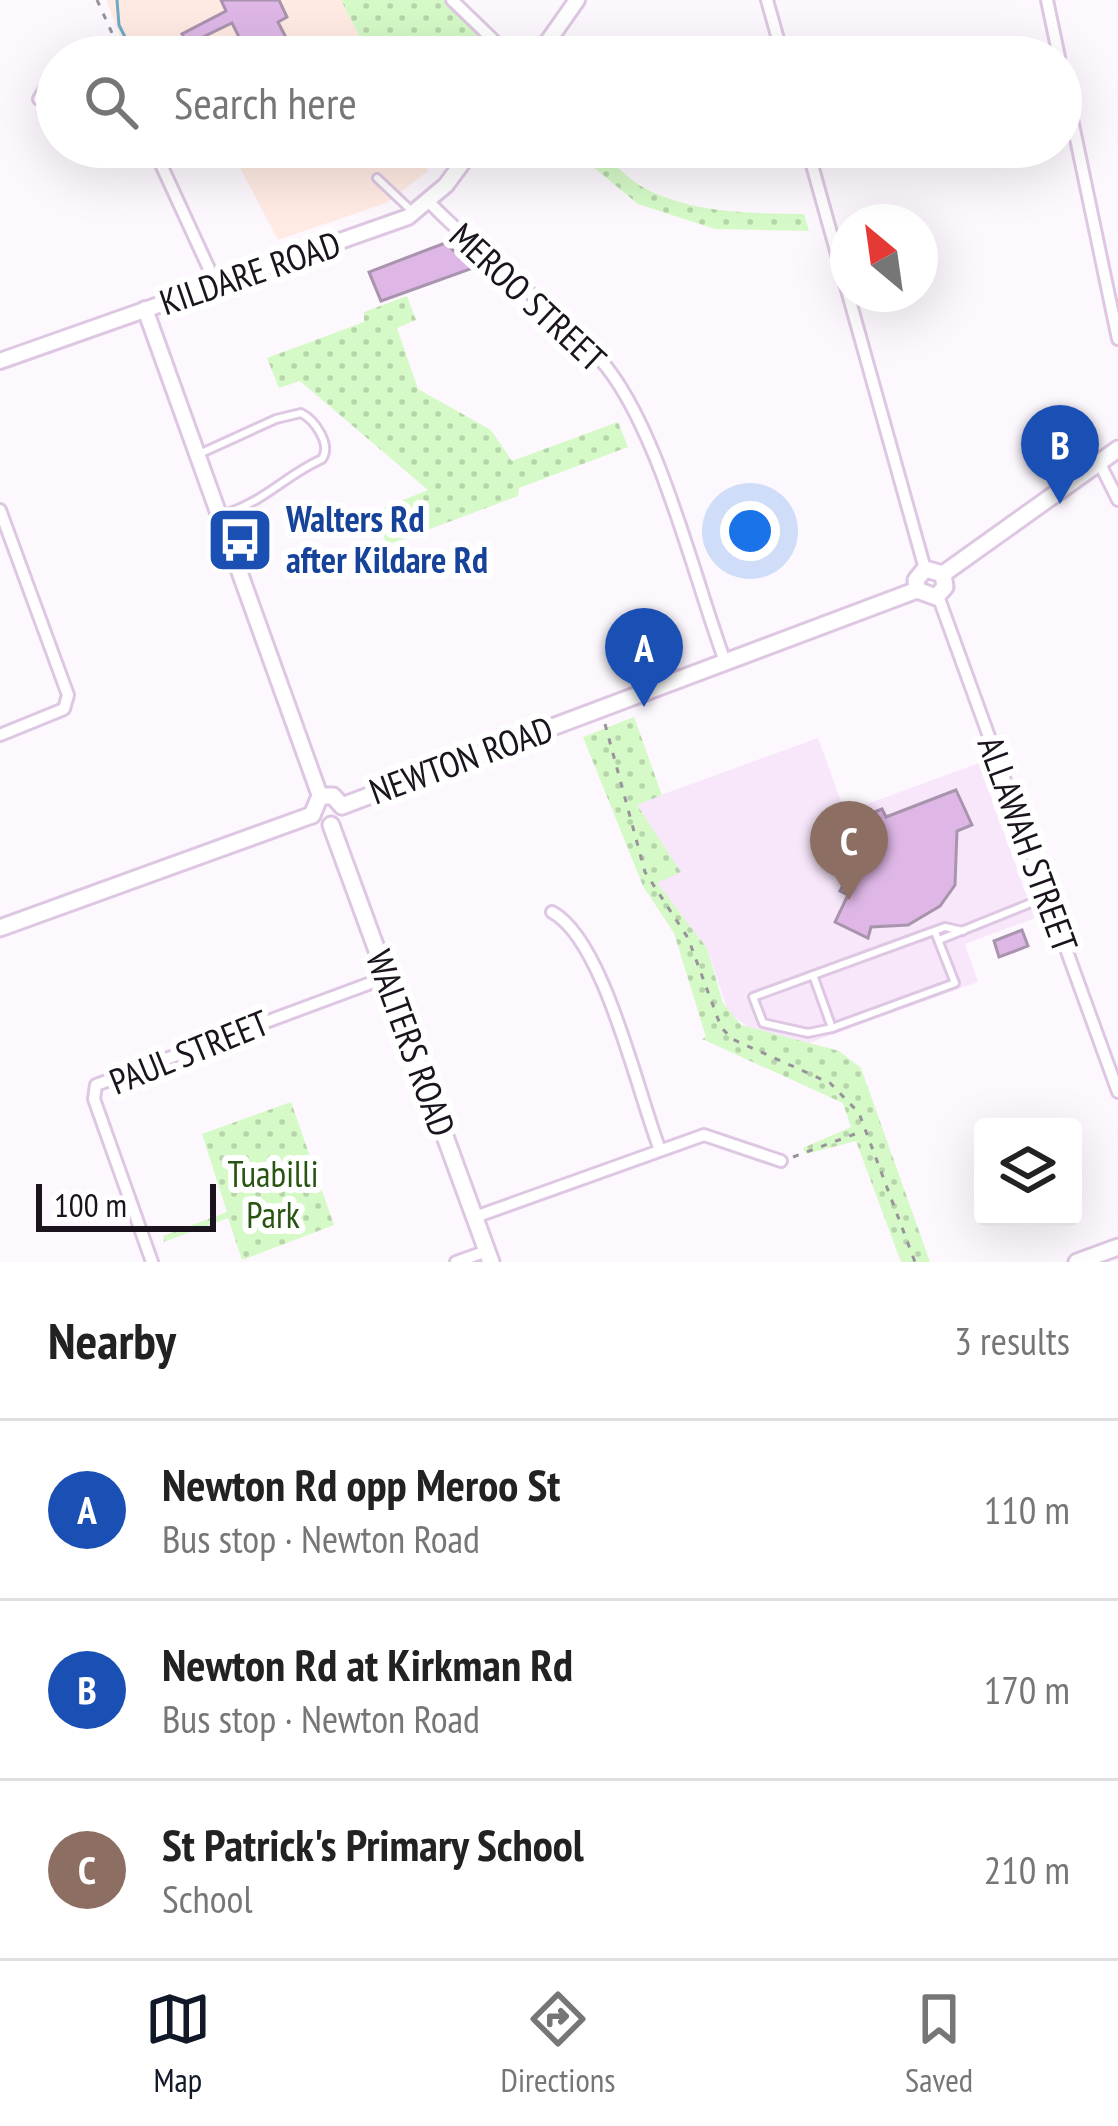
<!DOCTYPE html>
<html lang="en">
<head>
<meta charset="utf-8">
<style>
	:root { --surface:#fff; --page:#f2f2f2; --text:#222; --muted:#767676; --line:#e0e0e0; --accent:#111827 }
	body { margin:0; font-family:"PT Sans Narrow",sans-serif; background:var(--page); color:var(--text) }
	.controls { position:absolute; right:36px; bottom:36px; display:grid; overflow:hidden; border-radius:12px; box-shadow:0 12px 48px #0002 }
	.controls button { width:108px; height:108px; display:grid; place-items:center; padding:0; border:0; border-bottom:3px solid var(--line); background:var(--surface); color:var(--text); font:60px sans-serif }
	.compass { position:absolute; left:830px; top:204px; width:108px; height:108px; border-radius:50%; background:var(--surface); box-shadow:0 12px 48px #0002; rotate:331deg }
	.scale { position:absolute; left:36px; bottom:30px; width:180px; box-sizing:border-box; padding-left:12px; border:6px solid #1b131d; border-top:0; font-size:33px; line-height:42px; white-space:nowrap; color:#1b131d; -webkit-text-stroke:9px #fff; paint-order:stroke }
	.you { position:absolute; left:750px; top:531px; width:42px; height:42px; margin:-30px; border:9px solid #fff; border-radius:50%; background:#1a73e8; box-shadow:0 0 0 18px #1a73e833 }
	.badge { display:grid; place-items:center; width:78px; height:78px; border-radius:50%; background:var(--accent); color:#fff; font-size:39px; font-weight:700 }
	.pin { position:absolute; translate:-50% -99px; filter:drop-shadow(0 3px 6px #0008) }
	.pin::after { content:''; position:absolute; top:63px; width:42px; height:36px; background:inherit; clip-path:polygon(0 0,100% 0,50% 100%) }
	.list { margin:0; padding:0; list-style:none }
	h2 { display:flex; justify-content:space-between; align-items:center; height:156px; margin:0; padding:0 48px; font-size:51px }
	h2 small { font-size:39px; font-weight:400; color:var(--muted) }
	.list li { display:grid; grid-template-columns:78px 1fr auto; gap:36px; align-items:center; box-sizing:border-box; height:180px; padding:0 48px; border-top:3px solid var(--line) }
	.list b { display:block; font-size:45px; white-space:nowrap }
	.list p { margin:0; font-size:39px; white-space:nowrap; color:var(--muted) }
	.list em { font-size:39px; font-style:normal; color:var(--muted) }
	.icon { flex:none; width:66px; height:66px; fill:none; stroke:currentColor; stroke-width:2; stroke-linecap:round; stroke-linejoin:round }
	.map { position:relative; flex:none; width:1118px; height:1262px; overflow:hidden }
	.search { position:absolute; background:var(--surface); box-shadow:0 12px 48px #0002; left:36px; right:36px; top:36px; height:132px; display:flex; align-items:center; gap:30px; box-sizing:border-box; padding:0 42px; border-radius:66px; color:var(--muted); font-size:45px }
	.sheet { height:696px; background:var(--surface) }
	nav { display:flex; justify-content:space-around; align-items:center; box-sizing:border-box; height:168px; border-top:3px solid var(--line); background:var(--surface); font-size:33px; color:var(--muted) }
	nav a { display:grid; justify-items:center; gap:6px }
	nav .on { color:var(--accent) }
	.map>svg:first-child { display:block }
</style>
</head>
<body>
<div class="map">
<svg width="1118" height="1262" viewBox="0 0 1118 1262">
	<defs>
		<pattern id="park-dots" width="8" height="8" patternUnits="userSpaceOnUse" patternTransform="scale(3)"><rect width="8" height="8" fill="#d5f9c7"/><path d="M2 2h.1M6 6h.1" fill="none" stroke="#b6d5aa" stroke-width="1.8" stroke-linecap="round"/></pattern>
	</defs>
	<rect width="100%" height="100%" fill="#fdf8fe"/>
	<g fill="#ffebe3">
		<path d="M106 0H341L370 57H128Z"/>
		<path d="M229 147H416L428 171 386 203 278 240Z"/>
	</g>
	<path fill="#f8e7fb" d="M818 738 845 812 979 763 1035 918 965 944 978 982 809 1043 753 1031 728 1012 707 948 656 882 680 871 636 804Z"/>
	<g fill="url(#park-dots)">
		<path d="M341 0H443L499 57H370Z"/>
		<path d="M569 147C612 147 614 173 648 190 697 214 751 213 804 214L809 231 715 229 638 204Z"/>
		<path d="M407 296 416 320 397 328 418 389 491 430 512 461 618 422 628 447 519 488 518 496 387 545 374 512 428 490 300 381 279 388 267 358 364 322V312Z"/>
		<path d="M634 717 662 795 637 805 681 872 657 883 707 948 723 1003 741 1025 839 1051 861 1068 930 1262H901L856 1141 806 1154 803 1148 851 1127 843 1103 702 1039 706 1037 674 933 643 886 583 737Z"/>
		<path d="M291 1102 334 1225 242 1260 228 1218 164 1242 163 1236 227 1212 202 1134Z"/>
	</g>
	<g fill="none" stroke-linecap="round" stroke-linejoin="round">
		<path stroke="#6da9c9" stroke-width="3" d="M117 0 119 25 135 57"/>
	</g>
	<g fill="#deb7e6" stroke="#a994ae" stroke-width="3">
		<path d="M221 0H279L287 17 278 22 296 57H214L242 43 232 23 199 39 208 57H194L182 34 226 11Z"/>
		<path d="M445 243 473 268 381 301 369 272Z"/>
		<path d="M956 790 972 825 957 831 955 885 940 906 908 925 871 927 868 938 835 922 848 895 840 891 847 878 855 882 869 855 880 850 867 815 882 809 886 817Z"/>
		<path d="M1022 930 1028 946 999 957 994 941Z"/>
	</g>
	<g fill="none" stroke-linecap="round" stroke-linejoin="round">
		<defs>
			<g id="service">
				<path d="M377 178 414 213"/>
				<path d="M197 455 276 419 301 413C315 420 332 445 322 459 284 476 268 500 222 515"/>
				<path d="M939 940 1046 897"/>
				<path d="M813 975 832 1028 955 983 935 932"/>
				<path d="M832 1028 808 1033 763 1023 753 997 945 927 963 931"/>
			</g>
			<g id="minor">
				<path d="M452 0 511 57"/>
				<path d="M767 0 783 57"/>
				<path d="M1047 0 1059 57"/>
				<path d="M1061 67 1118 339"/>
				<path d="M39 99 57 69"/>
				<path d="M153 147 216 284"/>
				<path d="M807 147 925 569"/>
				<path d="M429 202C482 257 547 302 599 358 658 423 694 579 726 664"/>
				<path d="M1099 462 1118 500"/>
				<path d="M0 510 68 695 64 709 0 735"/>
				<path d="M938 596 1118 1092"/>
				<path d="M552 912C604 940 637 1091 660 1150"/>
				<path d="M475 1217 704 1135 781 1161"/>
				<path d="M152 1262 94 1099 96 1085 387 977"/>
				<path d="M456 1262 487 1251"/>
			</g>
			<g id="tertiary">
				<path d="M537 57 577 0"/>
				<path d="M145 309 320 796"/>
				<path d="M0 361 408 217 446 185 474 147"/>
			</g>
			<g id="secondary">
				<path d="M943 574 1118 449"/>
				<path d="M917 590 936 597 945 587 943 574"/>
				<path d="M917 590 916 580 925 569 943 574"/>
				<path d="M342 806 917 590"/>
				<path d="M312 815 320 796H333L342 806"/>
				<path d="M331 825 491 1262"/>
				<path d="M0 928 312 815"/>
				<path d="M1077 1262 1118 1247"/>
			</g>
		</defs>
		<use href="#service" stroke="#dec7e2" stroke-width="12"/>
		<use href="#minor" stroke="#dec7e2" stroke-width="16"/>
		<use href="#tertiary" stroke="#dec7e2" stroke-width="20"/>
		<use href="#secondary" stroke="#dec7e2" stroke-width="21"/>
		<g stroke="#98929a" stroke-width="3" stroke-dasharray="6 9" stroke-linecap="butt">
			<path d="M97 0 123 57"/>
			<path d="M605 724 645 872 688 938 721 1027 732 1039 830 1083 859 1113 915 1262"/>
			<path d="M793 1157 863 1131"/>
		</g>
		<use href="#service" stroke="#fff" stroke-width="6"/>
		<use href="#minor" stroke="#fff" stroke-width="10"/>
		<use href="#tertiary" stroke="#fff" stroke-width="14"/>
		<use href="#secondary" stroke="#fff" stroke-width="15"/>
	</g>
	<defs>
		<symbol id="bus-square" viewBox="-11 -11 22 22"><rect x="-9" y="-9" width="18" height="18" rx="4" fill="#1a4fb4" stroke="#fff"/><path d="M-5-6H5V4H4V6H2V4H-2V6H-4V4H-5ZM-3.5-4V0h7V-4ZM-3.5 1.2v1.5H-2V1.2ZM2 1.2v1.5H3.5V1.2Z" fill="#fff"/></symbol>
	</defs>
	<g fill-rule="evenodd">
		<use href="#bus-square" x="202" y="502" width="76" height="76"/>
	</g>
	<g text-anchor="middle" stroke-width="12" stroke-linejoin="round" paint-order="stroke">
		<g font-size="36" fill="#1b131d" stroke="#fff">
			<text transform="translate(250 273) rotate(-19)" y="13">KILDARE ROAD</text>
			<text transform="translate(528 297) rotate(43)" y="13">MEROO STREET</text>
			<text transform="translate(461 760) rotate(-20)" y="13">NEWTON ROAD</text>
			<text transform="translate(1028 844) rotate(70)" y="13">ALLAWAH STREET</text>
			<text transform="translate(411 1043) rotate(70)" y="13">WALTERS ROAD</text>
			<text transform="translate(189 1052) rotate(-22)" y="13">PAUL STREET</text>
		</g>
		<g font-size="36" font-weight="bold" fill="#164399" stroke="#fff" text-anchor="start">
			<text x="286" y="532">Walters Rd<tspan x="286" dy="41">after Kildare Rd</tspan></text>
		</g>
		<g font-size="36" fill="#295512" stroke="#fff">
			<text x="273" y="1187">Tuabilli<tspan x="273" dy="41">Park</tspan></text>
		</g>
	</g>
</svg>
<div class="controls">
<button><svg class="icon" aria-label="layers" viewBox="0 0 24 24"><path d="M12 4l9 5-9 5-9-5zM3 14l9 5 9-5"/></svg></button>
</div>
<svg class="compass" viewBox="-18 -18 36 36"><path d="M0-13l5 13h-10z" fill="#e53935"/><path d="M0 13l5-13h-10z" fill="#767676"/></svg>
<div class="scale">100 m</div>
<div class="you"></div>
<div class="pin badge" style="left:644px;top:707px;background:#1a4fb4">A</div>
<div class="pin badge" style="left:1060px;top:504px;background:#1a4fb4">B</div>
<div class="pin badge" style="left:849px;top:900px;background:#8d6e63">C</div>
<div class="search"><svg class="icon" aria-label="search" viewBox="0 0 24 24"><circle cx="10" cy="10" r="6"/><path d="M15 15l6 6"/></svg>Search here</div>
</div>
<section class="sheet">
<h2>Nearby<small>3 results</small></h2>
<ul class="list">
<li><span class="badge" style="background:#1a4fb4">A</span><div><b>Newton Rd opp Meroo St</b><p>Bus stop · Newton Road</p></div><em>110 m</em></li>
<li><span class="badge" style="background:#1a4fb4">B</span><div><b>Newton Rd at Kirkman Rd</b><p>Bus stop · Newton Road</p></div><em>170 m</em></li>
<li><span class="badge" style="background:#8d6e63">C</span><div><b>St Patrick's Primary School</b><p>School</p></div><em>210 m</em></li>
</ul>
</section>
<nav>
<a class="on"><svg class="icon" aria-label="map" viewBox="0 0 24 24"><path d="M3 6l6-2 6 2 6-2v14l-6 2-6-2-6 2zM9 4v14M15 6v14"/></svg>Map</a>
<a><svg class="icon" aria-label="directions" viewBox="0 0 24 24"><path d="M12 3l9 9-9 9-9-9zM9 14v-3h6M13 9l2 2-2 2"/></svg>Directions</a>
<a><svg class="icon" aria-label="saved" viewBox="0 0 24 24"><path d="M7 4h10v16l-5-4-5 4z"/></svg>Saved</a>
</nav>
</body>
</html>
